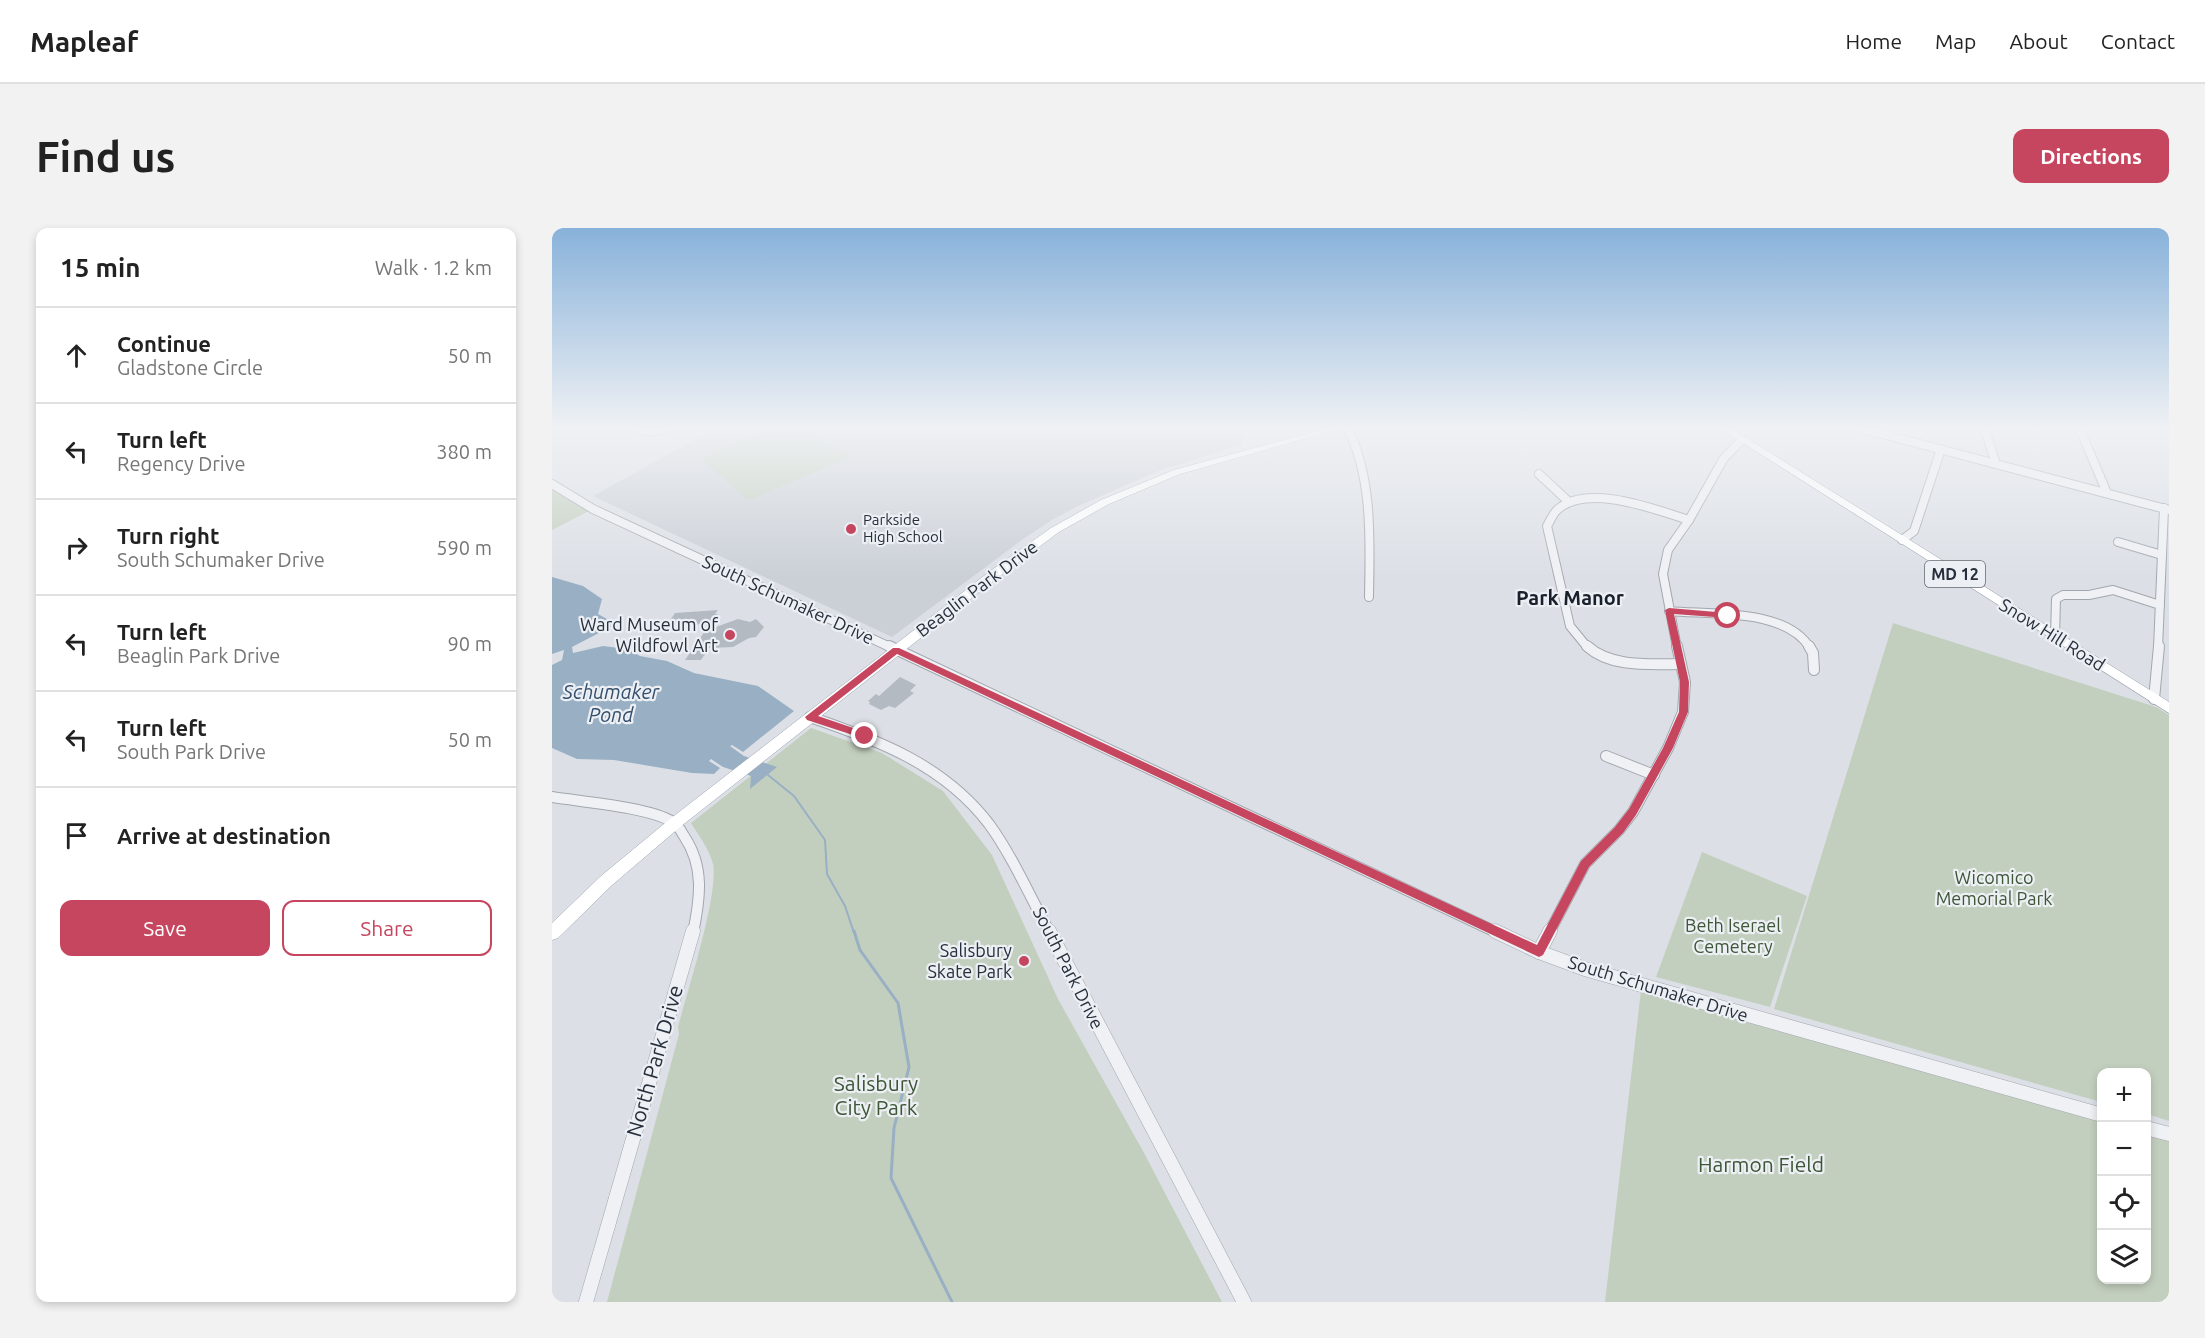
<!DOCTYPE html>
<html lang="en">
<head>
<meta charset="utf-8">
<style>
	:root { --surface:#fff; --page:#f2f2f2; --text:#222; --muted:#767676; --line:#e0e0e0; --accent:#c6465f }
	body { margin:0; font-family:Ubuntu,sans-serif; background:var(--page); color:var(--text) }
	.controls { position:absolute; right:18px; bottom:18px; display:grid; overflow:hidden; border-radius:12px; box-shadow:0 3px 9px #0003 }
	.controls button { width:54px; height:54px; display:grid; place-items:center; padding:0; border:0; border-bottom:2px solid var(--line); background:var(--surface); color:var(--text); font:30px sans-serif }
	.stop { position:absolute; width:18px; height:18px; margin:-14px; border:4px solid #c6465f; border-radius:50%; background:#fff }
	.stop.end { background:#c6465f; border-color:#fff; box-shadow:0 2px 6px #0008 }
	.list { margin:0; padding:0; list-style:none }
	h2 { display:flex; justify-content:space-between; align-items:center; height:78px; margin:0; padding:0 24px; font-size:26px }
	h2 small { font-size:20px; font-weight:400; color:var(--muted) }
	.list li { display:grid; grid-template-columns:39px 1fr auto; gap:18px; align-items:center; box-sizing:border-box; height:96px; padding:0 24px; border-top:2px solid var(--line) }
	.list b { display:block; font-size:22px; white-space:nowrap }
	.list p { margin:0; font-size:20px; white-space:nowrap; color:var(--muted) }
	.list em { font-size:20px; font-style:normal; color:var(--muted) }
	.actions { display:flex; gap:12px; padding:18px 24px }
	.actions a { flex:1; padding:14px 0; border:2px solid var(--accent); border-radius:12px; text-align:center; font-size:21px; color:var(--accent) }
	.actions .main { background:var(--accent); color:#fff }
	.icon { flex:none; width:33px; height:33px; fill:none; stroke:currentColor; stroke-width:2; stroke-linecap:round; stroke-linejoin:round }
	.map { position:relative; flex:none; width:1617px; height:1074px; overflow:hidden; border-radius:12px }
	header { display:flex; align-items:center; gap:36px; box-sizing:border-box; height:84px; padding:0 30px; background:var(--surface); border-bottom:2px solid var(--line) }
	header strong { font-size:28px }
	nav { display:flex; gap:33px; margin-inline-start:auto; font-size:21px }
	.intro { display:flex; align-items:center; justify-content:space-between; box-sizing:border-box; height:144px; padding:0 36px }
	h1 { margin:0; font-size:42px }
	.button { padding:15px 27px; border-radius:12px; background:var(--accent); color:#fff; font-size:21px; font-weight:700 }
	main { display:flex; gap:36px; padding:0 36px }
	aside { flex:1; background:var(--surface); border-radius:12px; box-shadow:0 3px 9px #0003 }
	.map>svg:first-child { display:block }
</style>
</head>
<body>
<header>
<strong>Mapleaf</strong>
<nav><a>Home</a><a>Map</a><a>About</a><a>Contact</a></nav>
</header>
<div class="intro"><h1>Find us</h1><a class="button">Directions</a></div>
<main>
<aside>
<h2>15 min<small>Walk · 1.2 km</small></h2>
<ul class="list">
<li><svg class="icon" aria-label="ahead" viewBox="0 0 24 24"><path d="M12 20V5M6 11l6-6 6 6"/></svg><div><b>Continue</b><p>Gladstone Circle</p></div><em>50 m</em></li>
<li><svg class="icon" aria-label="left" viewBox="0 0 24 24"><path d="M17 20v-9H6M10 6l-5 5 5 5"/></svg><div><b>Turn left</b><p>Regency Drive</p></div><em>380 m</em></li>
<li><svg class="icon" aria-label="right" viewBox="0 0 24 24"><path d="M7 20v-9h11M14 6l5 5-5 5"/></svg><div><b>Turn right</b><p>South Schumaker Drive</p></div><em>590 m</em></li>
<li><svg class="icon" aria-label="left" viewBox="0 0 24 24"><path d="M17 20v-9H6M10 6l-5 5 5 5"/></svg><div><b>Turn left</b><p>Beaglin Park Drive</p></div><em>90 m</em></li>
<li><svg class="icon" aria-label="left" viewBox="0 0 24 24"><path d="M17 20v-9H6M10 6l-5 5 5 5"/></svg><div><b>Turn left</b><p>South Park Drive</p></div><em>50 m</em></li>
<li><svg class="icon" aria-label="arrive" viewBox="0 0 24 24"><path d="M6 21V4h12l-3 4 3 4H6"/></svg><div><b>Arrive at destination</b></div></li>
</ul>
<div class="actions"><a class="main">Save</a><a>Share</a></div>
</aside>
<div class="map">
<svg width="1617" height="1074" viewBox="0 0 1617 1074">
	<rect width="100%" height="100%" fill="#dce0e6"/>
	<path fill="#cbd0d7" d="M166 199H691L689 217 609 242 526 278 500 292 471 311 340 409 41 268Z"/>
	<g fill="#c3cfbe">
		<path d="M237 202 263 206 299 229 200 271H195L149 231C174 215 208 204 237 202Z"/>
		<path d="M0 256 41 281 0 302Z"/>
		<path d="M1341 395 1604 479 1617 487V893L1595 886 1594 844H1550L1549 874 1222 781Z"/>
		<path d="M259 500 330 525 391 563 440 627 506 771 591 923 670 1074H55L127 806 126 799C135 764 167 666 161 636 157 621 147 608 139 595Z"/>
		<path d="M1150 624 1255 668 1218 779 1104 749Z"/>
		<path d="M1089 762 1549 889 1550 1052H1594L1595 901 1617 907V1074H1053Z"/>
	</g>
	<path fill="#99b0c4" d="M0 349 31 358 50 371 46 386 64 396 20 419 21 425 51 418 75 421 88 428 115 433 142 445 206 458 242 483 191 524 180 517 178 518 192 528 225 539 198 561 199 548 171 539 159 531 157 533 168 540 162 546 140 545 62 532 25 531 0 520V437L10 432 12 422 0 426Z"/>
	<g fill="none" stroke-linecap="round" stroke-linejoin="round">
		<path stroke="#99b0c4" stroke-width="2" d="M216 547 242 568 273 612 275 646 293 678 302 705"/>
		<path stroke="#99b0c4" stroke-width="3" d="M302 703 308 722 346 775 357 839 342 900 339 950 400 1074"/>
	</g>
	<g fill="#b4bac2">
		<path d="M166 382 163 386H166L160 396 115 397 123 385Z"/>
		<path d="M186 391 198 394 204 391 212 399 204 409 197 410 181 419 157 420 149 432H133L153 403Z"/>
		<path d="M348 449 364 457 358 463 362 465 343 480 337 478 329 482 317 476 318 474 316 473 324 466 327 468Z"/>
	</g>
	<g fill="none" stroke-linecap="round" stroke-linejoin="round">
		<defs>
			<g id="minor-far2">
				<path d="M82 199 97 204 117 199"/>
				<path d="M795 199C821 249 818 314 817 369"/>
				<path d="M1304 199 1617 282"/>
				<path d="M1432 199 1444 236"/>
				<path d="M1527 199 1555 265"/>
				<path d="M987 246 1017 274"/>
				<path d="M0 256 41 281 340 420"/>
				<path d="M1350 312 1362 303 1389 221"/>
				<path d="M1566 314 1610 327"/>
				<path d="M1117 383C1158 387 1234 380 1258 420"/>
				<path d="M1503 409 1504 371 1511 367H1537L1561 362 1608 377"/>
				<path d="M1036 420 1018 398 995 298C998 293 1001 286 1005 282 1035 254 1104 282 1137 292"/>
				<path d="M1125 420 1111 346 1116 322 1137 292 1172 230 1190 212"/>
				<path d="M1606 420 1612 280"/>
			</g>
			<g id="minor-far1">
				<path d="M337 418 946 705"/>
				<path d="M1035 418C1059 440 1098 436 1129 436"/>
				<path d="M1257 418 1261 425 1262 442"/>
				<path d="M1602 471 1607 418"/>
				<path d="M258 489C326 512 392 537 437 596 461 629 478 669 498 705"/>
				<path d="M1054 528 1102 547"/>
				<path d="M0 569C31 574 96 579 121 594 126 597 129 603 132 608 153 639 148 671 141 705"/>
				<path d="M997 705 1033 636 1067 602 1081 584 1116 520 1131 484 1133 454 1125 418"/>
			</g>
			<g id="minor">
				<path d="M497 703 692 1074"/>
				<path d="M943 703 987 724 1033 741 1550 887"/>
				<path d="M987 724 998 703"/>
				<path d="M1594 900 1617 906"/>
				<path d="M34 1074 141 703"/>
			</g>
			<g id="major">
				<path d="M780 199H794L628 246 557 276 507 304 445 350 128 599 59 658 6 710 0 712V695L49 648 118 591 437 344 499 300 549 272 622 242Z"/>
				<path d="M1166 199H1177L1617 474V485Z"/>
			</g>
		</defs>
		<use href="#minor-far2" stroke="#a2a7af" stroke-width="10"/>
		<use href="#minor-far1" stroke="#a2a7af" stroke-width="12"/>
		<use href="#minor" stroke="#a2a7af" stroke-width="15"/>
		<use href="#major" stroke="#9ca5b1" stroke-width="1"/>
		<use href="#minor-far2" stroke="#eff1f4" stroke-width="8"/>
		<use href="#minor-far1" stroke="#eff1f4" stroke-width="10"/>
		<use href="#minor" stroke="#eff1f4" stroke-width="14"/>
		<use href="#major" fill="#fff" fill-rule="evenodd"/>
	</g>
	<linearGradient id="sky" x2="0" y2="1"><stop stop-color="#88b2da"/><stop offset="0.57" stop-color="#eff1f4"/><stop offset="1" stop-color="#eff1f4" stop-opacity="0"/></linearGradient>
	<rect width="1617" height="349" fill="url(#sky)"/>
	<path fill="#c6465f" d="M1117 380 1176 385 1180 388 1176 390 1122 386 1137 454 1136 484 1121 520 1084 587 1071 605 1037 639 991 727 987 729 345 426 266 488 316 505V510H310L255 492 253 489 341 420H347L985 717 1029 633 1063 599 1077 581 1111 520 1127 484 1128 454 1113 382Z"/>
	<g fill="#c6465f" stroke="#eceff4" stroke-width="2">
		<circle cx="299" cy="301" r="6"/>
		<circle cx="178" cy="407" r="6"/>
		<circle cx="472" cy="733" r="6"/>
	</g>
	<g text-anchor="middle" stroke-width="4.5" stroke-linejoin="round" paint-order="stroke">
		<g font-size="15" fill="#272f3b" stroke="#eceff4" text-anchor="start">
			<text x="311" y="297">Parkside<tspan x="311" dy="17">High School</tspan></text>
		</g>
		<rect fill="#eceff4" stroke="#626972" stroke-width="1.5" x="1373" y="333" width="60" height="26" rx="4.5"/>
		<g font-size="16" font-weight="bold" fill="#272f3b">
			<text x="1403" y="352">MD 12</text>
		</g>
		<g font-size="18" fill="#272f3b" stroke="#eceff4">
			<text transform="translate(425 361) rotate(-37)" y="6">Beaglin Park Drive</text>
			<text transform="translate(236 372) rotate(25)" y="6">South Schumaker Drive</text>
			<text transform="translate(1500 407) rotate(32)" y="6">Snow Hill Road</text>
			<text transform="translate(516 740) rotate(63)" y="6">South Park Drive</text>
			<text transform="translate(1106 761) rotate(17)" y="6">South Schumaker Drive</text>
		</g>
		<g font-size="18" fill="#272f3b" stroke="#eceff4" text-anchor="end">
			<text x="166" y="403">Ward Museum of<tspan x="166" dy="21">Wildfowl Art</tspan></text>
			<text x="460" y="729">Salisbury<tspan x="460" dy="21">Skate Park</tspan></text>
		</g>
		<g font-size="18" fill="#3d5635" stroke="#eceff4">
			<text x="1442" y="656">Wicomico<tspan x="1442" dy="21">Memorial Park</tspan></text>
			<text x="1181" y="704">Beth Iserael<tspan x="1181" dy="21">Cemetery</tspan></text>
		</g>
		<g font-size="20" font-weight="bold" fill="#19202c" stroke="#eceff4">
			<text x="1018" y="377">Park Manor</text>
		</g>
		<g font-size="20" font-style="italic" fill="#344f6c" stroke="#eceff4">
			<text x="59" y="471">Schumaker<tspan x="59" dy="23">Pond</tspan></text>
		</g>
		<g font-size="21" fill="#272f3b" stroke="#eceff4">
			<text transform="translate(103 833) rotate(-74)" y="7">North Park Drive</text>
		</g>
		<g font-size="21" fill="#3d5635" stroke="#eceff4">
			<text x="324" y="863">Salisbury<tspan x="324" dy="24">City Park</tspan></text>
			<text x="1209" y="944">Harmon Field</text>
		</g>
	</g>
</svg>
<div class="controls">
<button>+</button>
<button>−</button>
<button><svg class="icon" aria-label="locate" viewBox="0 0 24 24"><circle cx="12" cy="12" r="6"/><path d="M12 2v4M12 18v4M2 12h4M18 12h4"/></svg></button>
<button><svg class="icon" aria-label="layers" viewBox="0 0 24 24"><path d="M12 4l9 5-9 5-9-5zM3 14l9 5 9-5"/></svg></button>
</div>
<div class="stop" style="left:1176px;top:388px"></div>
<div class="stop end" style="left:313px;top:508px"></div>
</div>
</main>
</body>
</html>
